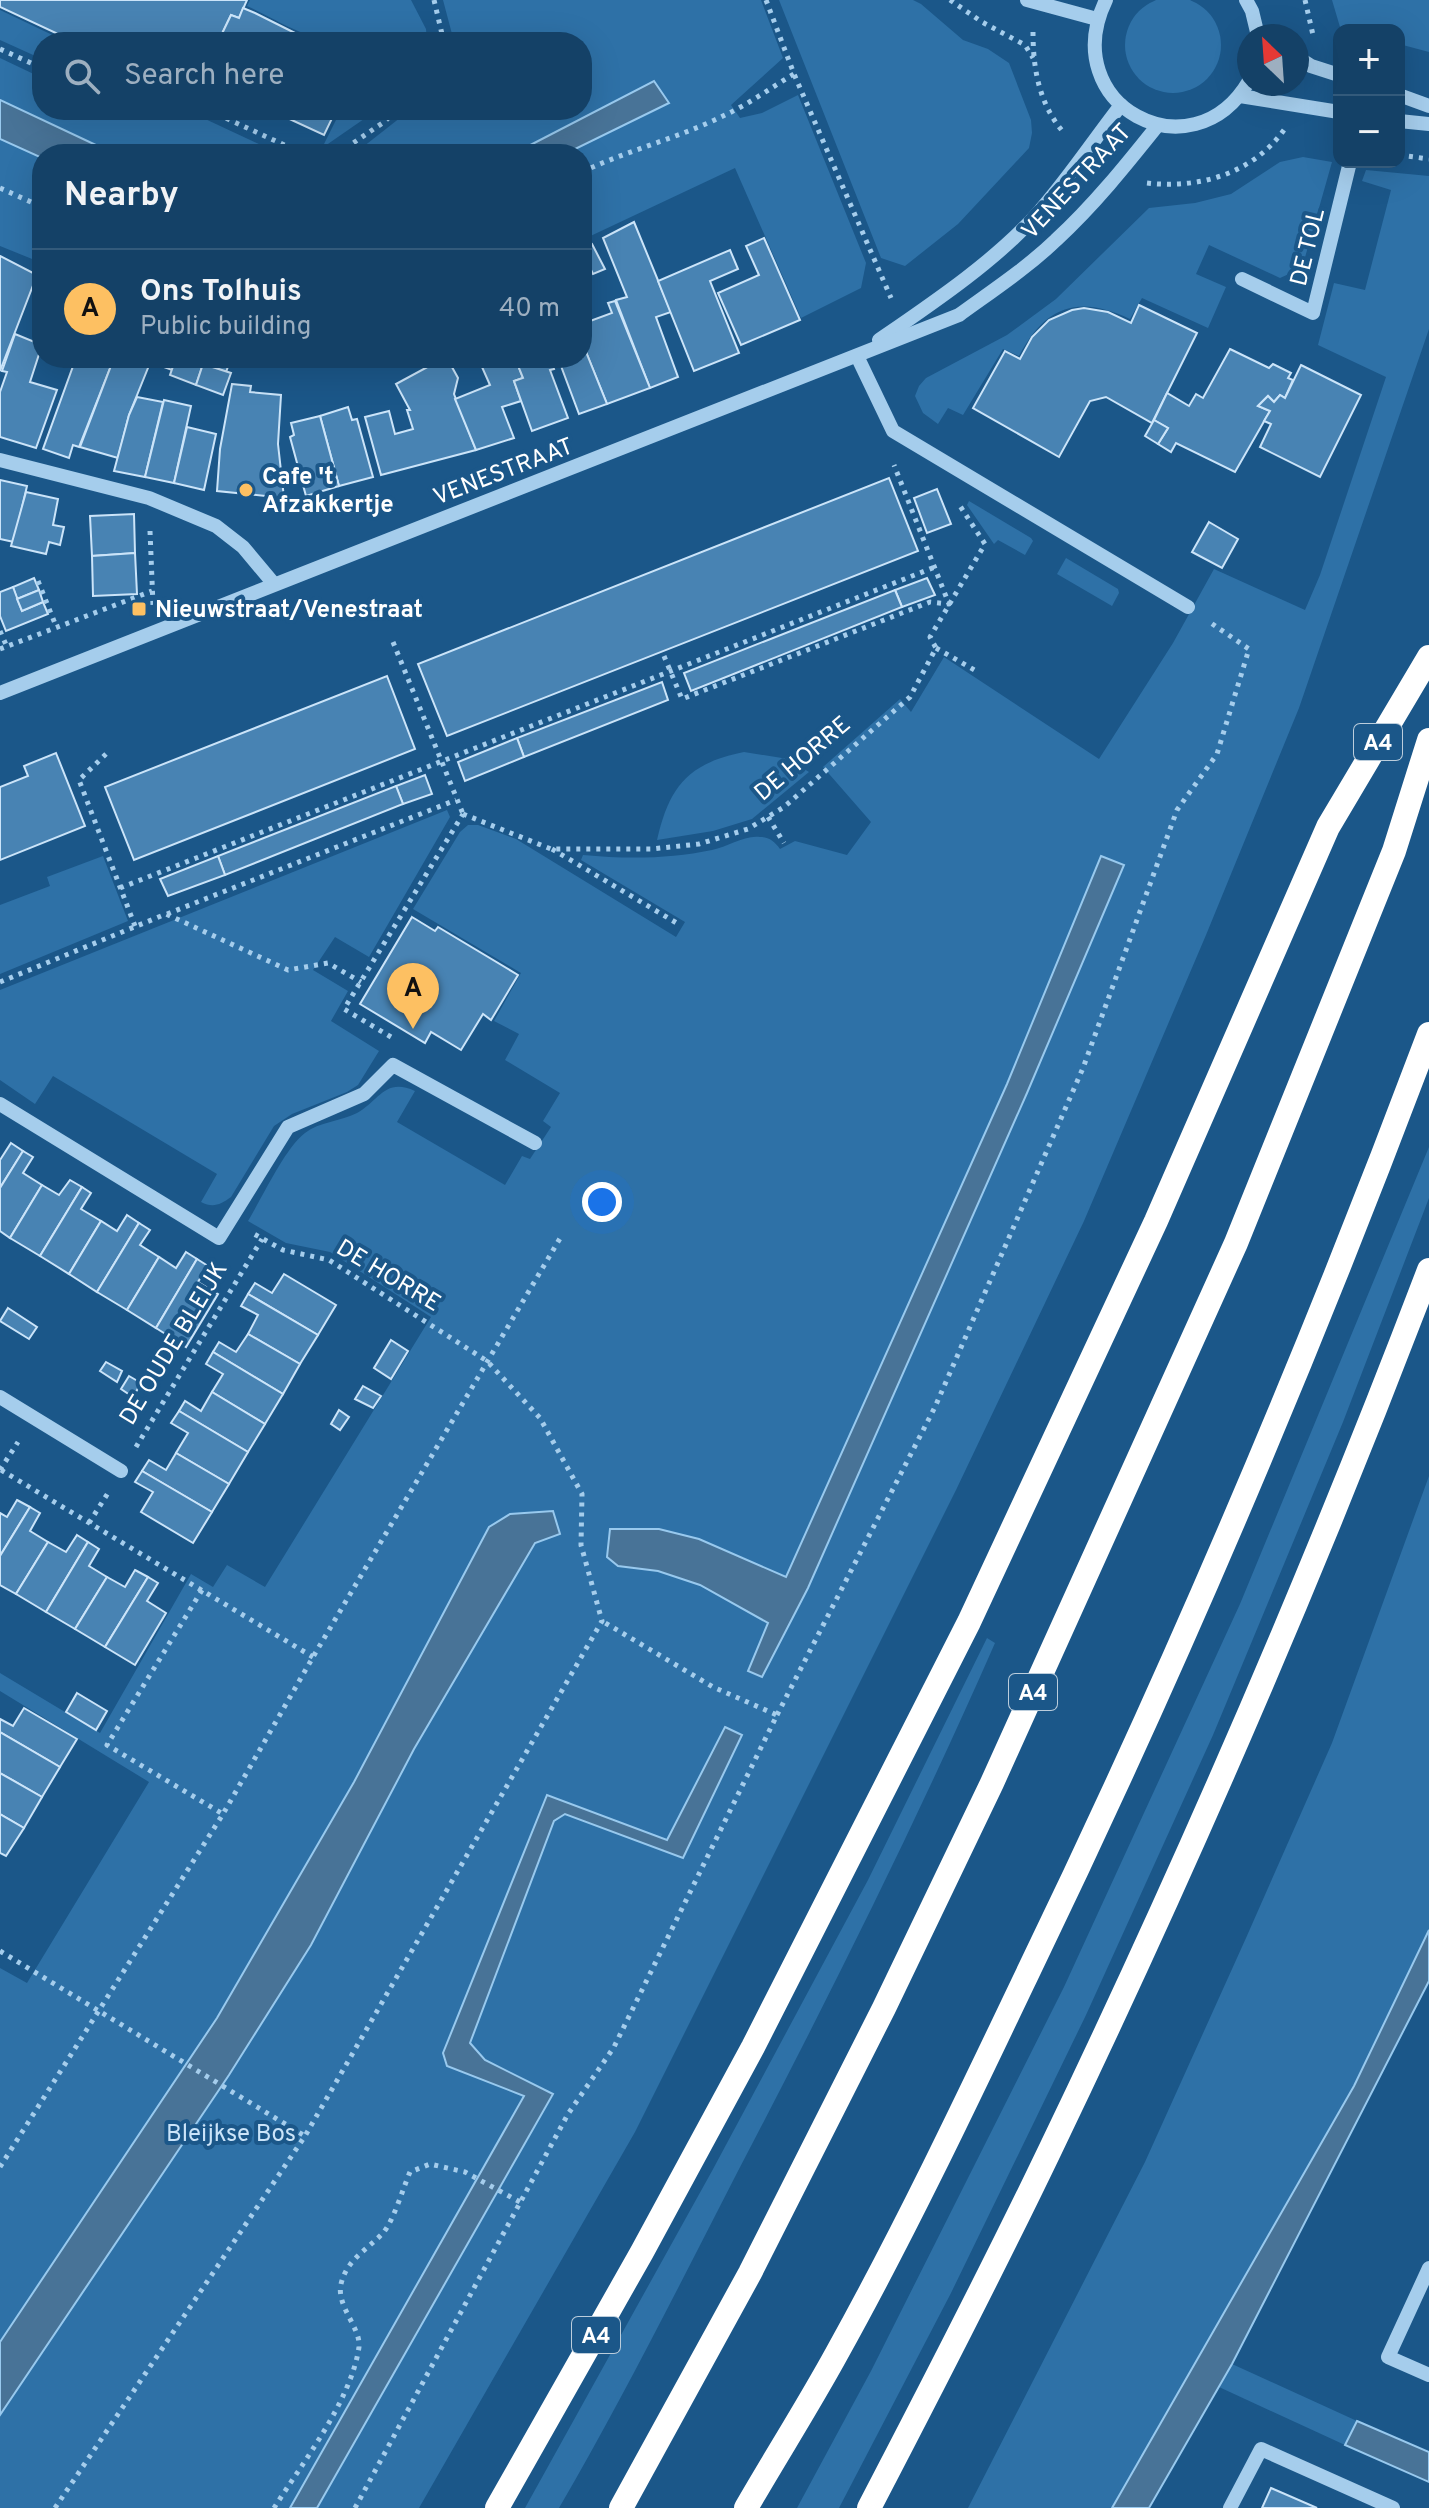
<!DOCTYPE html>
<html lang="en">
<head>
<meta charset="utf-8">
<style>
	:root { --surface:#144167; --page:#214c70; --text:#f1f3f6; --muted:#9dafc0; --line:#335a7b; --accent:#fdc062 }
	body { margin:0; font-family:Overpass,sans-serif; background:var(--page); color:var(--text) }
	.controls { position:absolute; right:24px; top:24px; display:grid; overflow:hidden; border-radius:16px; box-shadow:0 8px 32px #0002 }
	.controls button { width:72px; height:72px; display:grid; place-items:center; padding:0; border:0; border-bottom:2px solid var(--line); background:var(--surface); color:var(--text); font:40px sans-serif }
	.compass { position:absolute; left:1237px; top:24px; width:72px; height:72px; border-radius:50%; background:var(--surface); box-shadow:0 8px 32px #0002; rotate:335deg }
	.you { position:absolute; left:602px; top:1202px; width:28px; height:28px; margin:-20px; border:6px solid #fff; border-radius:50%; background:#1a73e8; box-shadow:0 0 0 12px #1a73e833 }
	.badge { display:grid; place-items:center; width:52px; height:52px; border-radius:50%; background:var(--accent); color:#111; font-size:26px; font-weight:700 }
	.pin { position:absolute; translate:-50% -66px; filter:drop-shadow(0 2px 4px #0008) }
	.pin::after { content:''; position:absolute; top:42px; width:28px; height:24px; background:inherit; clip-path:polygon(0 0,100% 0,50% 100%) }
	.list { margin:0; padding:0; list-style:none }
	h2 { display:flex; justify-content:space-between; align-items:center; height:104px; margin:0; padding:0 32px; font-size:34px }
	h2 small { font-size:26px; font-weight:400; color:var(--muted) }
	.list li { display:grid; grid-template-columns:52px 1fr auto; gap:24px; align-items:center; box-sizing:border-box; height:120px; padding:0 32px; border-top:2px solid var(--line) }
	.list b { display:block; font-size:30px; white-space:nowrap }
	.list p { margin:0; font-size:26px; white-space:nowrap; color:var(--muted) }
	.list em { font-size:26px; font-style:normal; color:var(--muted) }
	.icon { flex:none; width:44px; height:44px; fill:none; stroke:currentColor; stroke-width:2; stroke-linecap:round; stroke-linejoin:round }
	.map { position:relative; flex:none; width:1429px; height:2508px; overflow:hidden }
	.search { position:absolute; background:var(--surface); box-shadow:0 8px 32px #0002; left:32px; top:32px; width:560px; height:88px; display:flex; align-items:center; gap:20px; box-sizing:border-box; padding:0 28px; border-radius:32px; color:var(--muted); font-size:30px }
	.panel { position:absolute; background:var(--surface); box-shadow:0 8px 32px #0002; left:32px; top:144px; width:560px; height:224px; border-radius:32px }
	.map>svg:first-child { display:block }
</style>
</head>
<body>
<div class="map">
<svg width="1429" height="2508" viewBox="0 0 1429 2508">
	<rect width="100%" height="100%" fill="#1b5789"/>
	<g fill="#2e71a7" fill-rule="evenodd">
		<circle cx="1173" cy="45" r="48"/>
		<path d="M250 0H411L426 29 427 42H374L367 39C325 53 284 23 247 6Z"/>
		<path d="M443 0H761L783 58 731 105 740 118 762 113 798 95 866 263 861 288 801 318 735 168 582 240V154H565L669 103 654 81 513 154H354L410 110H582V42H451L452 34Z"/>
		<path d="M779 0H913L921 4 963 40 988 49 1009 63 1031 120 1032 133 1029 148 958 224 905 266 881 258Z"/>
		<path d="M1332 0H1429V52L1399 44V30H1350L1340 27Z"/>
		<path d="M0 10 65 41V42H42V59L0 40Z"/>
		<path d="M0 58 42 78V110H186L280 154H115L0 100Z"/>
		<path d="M341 110H377L322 148Z"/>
		<path d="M0 139 42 158V263L0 246Z"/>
		<path d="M1303 157 1332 162 1302 268 1280 278 1209 245 1196 274 1226 287 1208 328 1142 298 1130 319C1079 295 1046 305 1019 356L1003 349 963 415 948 408 938 424 923 413 915 396 919 386 926 378 1007 335 1056 299 1149 208 1195 203 1231 194 1280 162Z"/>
		<path d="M1366 170 1429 176V329L1299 708 1206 935 1084 1221 956 1490 635 2132 419 2508H317L553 2095 485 2060 470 2043 554 1821 565 1814 683 1858 724 1728 667 1840 547 1796 450 2059 524 2095 290 2508H0V1968L27 1983 149 1782 0 1691V1673L100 1733 191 1574 213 1587 227 1565 265 1587 431 1317 330 1252 286 1243 248 1221C262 1198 285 1148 305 1133 319 1122 341 1121 357 1113 379 1101 385 1077 415 1091L397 1122 505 1185 522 1156 530 1159 551 1127 543 1121 560 1093 505 1060 519 1034 494 1021 521 973 413 909 460 832 468 825H478L516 839 676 937 685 922 581 860 583 855C626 859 670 859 712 850 728 847 744 835 760 837 769 837 775 842 780 849L795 841 847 855 871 822 823 767 900 699 911 712 944 657 1099 759 1173 643 1214 569 1305 610 1320 575 1386 377 1318 345 1334 283 1365 290 1391 190 1362 181ZM1101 856 1124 866 749 1671 769 1623 758 1617 779 1574 786 1577 1007 1084Z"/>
		<path d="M969 501 1031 538 1033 541 1025 555 998 540 994 544 967 505Z"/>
		<path d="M1066 558 1118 589 1119 593 1112 606 1057 574Z"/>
		<path d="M744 752 788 759 809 772 752 819 713 831 657 840C669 787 688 763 744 752Z"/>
		<path d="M447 810 450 817 369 957 335 937 313 970 348 991 331 1021 379 1051 358 1085 347 1092 292 1114 274 1126 231 1197C220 1205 213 1208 201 1202L217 1174 53 1076 35 1104 0 1080V990Z"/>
		<path d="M103 856 128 921 0 974V905L50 886 47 877Z"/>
		<path d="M1429 1147V1198L1343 1422 1213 1735 1086 2015 951 2293 839 2508H797L871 2371 1064 1987 1240 1604Z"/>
		<path d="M1429 1476V1930L1354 2085 1112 2508H968L1145 2162 1246 1938 1332 1743Z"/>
		<path d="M987 1638 995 1643C916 1823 829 1997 738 2171 680 2284 623 2398 559 2508H525L712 2171 868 1880Z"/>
		<path d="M1232 2364 1357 2421 1345 2445 1219 2387Z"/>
	</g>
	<g fill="#487397" stroke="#98c9ee" stroke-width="2">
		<path d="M654 81 669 103 565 154H513Z"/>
		<path d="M0 100 115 154H42V158L0 139Z"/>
		<path d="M1101 856 1124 865 1027 1093 808 1588 762 1677 748 1671 768 1623 700 1585 658 1571 618 1566 607 1557 610 1529H659L699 1539 786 1577 1007 1084Z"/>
		<path d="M553 1511 560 1534 535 1543 414 1749 311 1945 229 2075 0 2415V2342L217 2018 354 1782 489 1527 510 1514Z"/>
		<path d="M725 1727 742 1735 683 1858 565 1814 554 1821 470 2043 485 2060 553 2094 317 2508H290L524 2096 447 2066 443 2053 547 1795 667 1840Z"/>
		<path d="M1429 1930V1981L1232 2364 1149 2508H1112L1354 2086Z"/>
		<path d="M1357 2421 1429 2452V2482L1345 2445Z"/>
	</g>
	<g fill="#4883b3" stroke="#cbe4f9" stroke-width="2">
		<path d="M0 0H247L239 18 231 15 218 42H75L0 7Z"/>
		<path d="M243 8 255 13 313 42H218L231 15 239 18Z"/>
		<path d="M270 110H336L324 135Z"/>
		<path d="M634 222 671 312 656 317 678 377 650 388 616 300 627 297 603 238Z"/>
		<path d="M764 238 800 320 741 345 718 293 759 275 746 246Z"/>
		<path d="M592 244 605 269 593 274 582 251V248Z"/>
		<path d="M730 250 738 269 710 281 739 353 694 371 658 281Z"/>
		<path d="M0 256 37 275 0 371Z"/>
		<path d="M615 301 650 388 607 404 582 342V324L612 313 608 303Z"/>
		<path d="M1139 305 1197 333 1152 423 1106 397 1090 401 1059 457 973 408 1005 351 1020 359 1032 337 1049 320 1072 310 1084 308 1108 312 1131 323Z"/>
		<path d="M15 334 42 345 30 382 57 390 36 448 0 437V392L7 372 2 371Z"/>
		<path d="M582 342 607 404 579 414 558 358H582Z"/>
		<path d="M1230 349 1269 368 1273 364 1291 373 1288 378 1293 380 1285 398 1280 395 1274 402 1268 396 1258 406 1270 411 1235 472 1176 443 1171 452 1158 444 1168 428 1154 420 1167 393 1189 406 1196 394 1203 398Z"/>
		<path d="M76 358H114L79 447 73 445 69 458 43 449Z"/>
		<path d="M114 358H152L129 415 118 458 80 447Z"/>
		<path d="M152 358H176L172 370 150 362Z"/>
		<path d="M176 358H187L203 364 196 385 170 375Z"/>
		<path d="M212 358 230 361 226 372 209 366Z"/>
		<path d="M444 358H447L458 378 454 394 476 450 381 475 365 417 389 411 395 434 413 429 407 410H410L396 384Z"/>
		<path d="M478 358H515L523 378 514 381 521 401 502 407 514 438 476 450 455 399 490 385Z"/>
		<path d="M515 358H550L554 369 550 370 568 418 532 431 514 381 523 378Z"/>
		<path d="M203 364 231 373 223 395 196 385Z"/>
		<path d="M1301 365 1361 395 1320 477 1260 447 1271 424 1264 421 1270 411 1258 406 1268 396 1274 402 1280 395 1285 398Z"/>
		<path d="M232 384 251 386 250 392 281 395 278 444 284 498 217 491 220 449Z"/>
		<path d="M137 397 163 402 145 477 114 471 129 415Z"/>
		<path d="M164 400 191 406 174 483 145 477Z"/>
		<path d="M348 407 352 420 357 419 373 477 339 486 320 416Z"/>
		<path d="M320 416 339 486 306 496 290 437 294 435 291 423Z"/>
		<path d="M1154 420 1168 428 1158 444 1145 436Z"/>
		<path d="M187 427 216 434 204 490 174 483Z"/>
		<path d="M889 478 918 551 447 736 418 664Z"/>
		<path d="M0 480 27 486 14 542 0 539Z"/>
		<path d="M937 489 951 524 927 533 914 498Z"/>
		<path d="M26 492 58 499 53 525 64 527 60 545 49 542 46 554 11 546Z"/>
		<path d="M134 514 135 553 92 556 90 516Z"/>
		<path d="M1209 522 1238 539 1222 568 1192 552Z"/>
		<path d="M135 553 137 594 93 596 92 556Z"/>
		<path d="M34 578 39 590 17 599 13 587Z"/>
		<path d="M927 578 935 595 902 607 895 590Z"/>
		<path d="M13 587 22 611 43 602 48 614 6 631 0 616V592Z"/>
		<path d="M39 590 43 602 22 611 17 599Z"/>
		<path d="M895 590 902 607 691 691 684 673Z"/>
		<path d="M387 676 415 749 134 860 105 787Z"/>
		<path d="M662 682 668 700 524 757 517 738Z"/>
		<path d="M517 738 524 757 465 781 458 762Z"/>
		<path d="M56 753 85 826 0 860V787L28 776 24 766Z"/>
		<path d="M425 775 432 794 403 804 396 786Z"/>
		<path d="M396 786 403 804 225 875 218 856Z"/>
		<path d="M218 856 225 875 168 896 160 879Z"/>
		<path d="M412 917 435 931 438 927 518 975 491 1020 483 1014 461 1050 431 1032 425 1043 360 1004Z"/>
		<path d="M11 1143 23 1151 0 1188V1160Z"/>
		<path d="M23 1151 33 1157 23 1173 42 1185 10 1238 0 1231V1188Z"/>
		<path d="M70 1180 82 1187 40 1256 10 1238 42 1185 59 1195Z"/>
		<path d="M82 1187 91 1193 81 1209 101 1221 69 1274 40 1256Z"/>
		<path d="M127 1215 139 1223 97 1292 69 1274 101 1221 117 1231Z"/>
		<path d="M139 1223 150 1230 140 1245 159 1257 127 1310 97 1292Z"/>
		<path d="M186 1252 197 1259 156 1328 127 1310 159 1257 176 1268Z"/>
		<path d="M197 1259 208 1266 198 1282 218 1294 186 1347 156 1328Z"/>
		<path d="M284 1274 336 1305 318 1335 248 1294 255 1283 272 1293Z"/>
		<path d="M248 1294 318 1335 300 1364 248 1334 258 1315 241 1306Z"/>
		<path d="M8 1308 37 1327 29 1339 0 1321Z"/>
		<path d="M248 1334 300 1364 283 1394 213 1352 219 1342 236 1352Z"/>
		<path d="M391 1340 408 1351 391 1379 374 1368Z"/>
		<path d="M213 1352 283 1394 265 1424 212 1392 223 1374 206 1364Z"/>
		<path d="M106 1362 122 1371 117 1382 100 1371Z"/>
		<path d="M129 1376 141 1383 133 1397 121 1389Z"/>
		<path d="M363 1386 381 1396 373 1408 355 1399Z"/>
		<path d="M212 1392 265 1424 248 1452 179 1411 185 1401 201 1411Z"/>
		<path d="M339 1410 349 1417 340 1430 331 1424Z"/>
		<path d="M179 1411 248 1452 229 1484 176 1453 188 1433 171 1423Z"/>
		<path d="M176 1453 229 1484 212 1512 142 1471 149 1460 166 1470Z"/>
		<path d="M142 1471 212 1512 193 1543 141 1512 153 1492 135 1482Z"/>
		<path d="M17 1500 30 1507 0 1556V1513L7 1517Z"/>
		<path d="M30 1507 40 1513 30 1531 48 1542 16 1594 0 1585V1556Z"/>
		<path d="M77 1535 88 1542 46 1612 16 1594 48 1542 66 1552Z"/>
		<path d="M88 1542 99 1549 89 1566 107 1577 75 1629 46 1612Z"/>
		<path d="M135 1570 148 1577 105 1647 75 1629 107 1577 125 1587Z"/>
		<path d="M148 1577 158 1583 147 1601 166 1613 135 1665 105 1647Z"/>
		<path d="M77 1693 107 1711 96 1730 66 1712Z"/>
		<path d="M24 1708 77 1739 60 1767 0 1732V1719L13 1726Z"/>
		<path d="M0 1732 60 1767 42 1797 0 1773Z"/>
		<path d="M0 1773 42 1797 24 1828 0 1814Z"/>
		<path d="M0 1814 24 1828 6 1856 0 1853Z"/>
		<path d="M1271 2488 1317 2508H1262Z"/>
	</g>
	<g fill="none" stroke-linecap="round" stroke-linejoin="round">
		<g stroke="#a5cdec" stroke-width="5" stroke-dasharray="4 6" stroke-linecap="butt">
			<path d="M434 0 442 34 441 42"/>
			<path d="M766 0 794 74 891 298"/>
			<path d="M950 0 982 22 1025 45 1033 58"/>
			<path d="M1305 0 1313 35"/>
			<path d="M1033 32C1033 69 1039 105 1065 134"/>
			<path d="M0 49 42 68"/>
			<path d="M208 110 304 154"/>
			<path d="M337 154 384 122 397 110"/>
			<path d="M1399 155 1429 159"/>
			<path d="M582 172C628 150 679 138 725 115 749 104 772 87 794 74"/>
			<path d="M1147 183C1199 189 1252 174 1284 130"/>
			<path d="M0 188 42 207"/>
			<path d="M150 531 153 605"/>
			<path d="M38 581 56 626"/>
			<path d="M0 631 7 647"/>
			<path d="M393 642 463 814"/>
			<path d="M936 648 978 672"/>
			<path d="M0 649 152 591"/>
			<path d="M664 656 682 699 930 602 949 604 894 465"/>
			<path d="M106 754 79 780 135 926"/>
			<path d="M463 814 551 849H651L699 844 748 829 784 807 910 697 936 648 930 637 985 544 960 506"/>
			<path d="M768 817 784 843"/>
			<path d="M552 849 680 925"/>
			<path d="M120 888 935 567"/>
			<path d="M167 914 456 800"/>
			<path d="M0 982 166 914 288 970 328 963 361 982"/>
			<path d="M391 1037 344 1009 463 814"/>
			<path d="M136 1447 262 1239"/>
			<path d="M0 1470 18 1442"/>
			<path d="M1 1470 313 1657"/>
			<path d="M89 1523 108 1493"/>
			<path d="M202 1590 107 1745 223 1814"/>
			<path d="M777 1715 935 1407 1083 1068 1177 810 1217 754 1249 649 1208 621"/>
			<path d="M0 1951 305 2136"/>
			<path d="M0 2167 223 1814 313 1657 562 1235"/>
			<path d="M55 2508 305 2136 602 1621 581 1545 582 1494 540 1418 487 1361 329 1260 283 1250 254 1234"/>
			<path d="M274 2508C303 2462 351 2401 359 2347 361 2328 336 2306 341 2284 347 2259 367 2250 383 2233 394 2220 403 2188 410 2172L430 2164 465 2172 520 2202"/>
			<path d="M355 2508 568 2114 614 2047 777 1715 713 1687 602 1621"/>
		</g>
		<g stroke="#a5cdec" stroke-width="14">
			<path d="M1027 0 1097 19"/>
			<path d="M1106 0C1055 105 1192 178 1249 81"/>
			<path d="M1246 0 1252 11 1258 36"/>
			<path d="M1297 57 1311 66 1339 75"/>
			<path d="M1399 95 1429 106"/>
			<path d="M1240 96 1339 112"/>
			<path d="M1399 121 1429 124"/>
			<path d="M1242 279 1313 313 1350 162"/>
			<path d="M879 340C930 305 997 260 1038 213 1068 179 1093 141 1121 105"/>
			<path d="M857 356 893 431 1188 607"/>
			<path d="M0 460 149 498 216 526 243 547 274 584"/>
			<path d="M0 693 959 315C992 291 1027 268 1056 240 1094 205 1126 165 1158 125"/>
			<path d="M0 1104 219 1238 288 1127 364 1094 393 1065 535 1143"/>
			<path d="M0 1397 121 1471"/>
			<path d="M1429 2268 1388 2357 1429 2375"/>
			<path d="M1230 2508 1261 2449 1393 2508"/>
		</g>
		<g stroke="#fff" stroke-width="24">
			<path d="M497 2508 642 2252 753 2047 969 1622 1156 1221 1328 827 1429 657"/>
			<path d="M621 2508 750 2273 884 2008 992 1783 1236 1243 1394 851 1429 740"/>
			<path d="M746 2508C776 2456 808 2406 837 2353 907 2227 969 2096 1031 1966 1178 1662 1310 1351 1429 1034"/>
			<path d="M869 2508C931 2389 993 2269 1051 2148 1189 1861 1316 1567 1429 1270"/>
		</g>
	</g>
	<g fill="#fdc062" stroke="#1b5789" stroke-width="3">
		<circle cx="246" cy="490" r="8"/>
		<rect x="131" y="601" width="16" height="16" rx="4"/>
	</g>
	<g text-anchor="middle" stroke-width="8" stroke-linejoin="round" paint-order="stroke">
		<g fill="#1b5789" stroke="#bbcddc" stroke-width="2">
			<rect x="1354" y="724" width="48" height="36" rx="6"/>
			<rect x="1009" y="1674" width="48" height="36" rx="6"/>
			<rect x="572" y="2317" width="48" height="36" rx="6"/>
		</g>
		<g font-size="22" font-weight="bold" fill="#fff">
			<text x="1378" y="750">A4</text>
			<text x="1033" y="1700">A4</text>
			<text x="596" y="2343">A4</text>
		</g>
		<g font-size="24" fill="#fff" stroke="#1b5789">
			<text transform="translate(1076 181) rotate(-47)" y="8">VENESTRAAT</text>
			<text transform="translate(1307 247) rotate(-76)" y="8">DE TOL</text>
			<text transform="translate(503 471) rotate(-21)" y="8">VENESTRAAT</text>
			<text transform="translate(802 758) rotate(-40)" y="8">DE HORRE</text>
			<text transform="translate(389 1275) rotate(31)" y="8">DE HORRE</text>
			<text transform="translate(173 1343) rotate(-59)" y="8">DE OUDE BLEIJK</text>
		</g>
		<g font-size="24" font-weight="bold" fill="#fff" stroke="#1b5789" text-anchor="start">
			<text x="262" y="484">Cafe 't<tspan x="262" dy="28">Afzakkertje</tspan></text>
			<text x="155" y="617">Nieuwstraat/Venestraat</text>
		</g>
		<g font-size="24" fill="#cbe4f9" stroke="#1b5789">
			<text x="231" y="2141">Bleijkse Bos</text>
		</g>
	</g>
</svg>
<div class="controls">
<button>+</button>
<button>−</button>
</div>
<svg class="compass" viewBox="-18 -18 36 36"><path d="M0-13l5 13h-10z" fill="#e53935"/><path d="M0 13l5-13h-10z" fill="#9dafc0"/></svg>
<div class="you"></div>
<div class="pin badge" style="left:413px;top:1029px">A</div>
<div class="search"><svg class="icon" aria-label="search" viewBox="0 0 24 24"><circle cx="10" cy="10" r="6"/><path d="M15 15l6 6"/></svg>Search here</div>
<section class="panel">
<h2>Nearby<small></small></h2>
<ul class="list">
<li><span class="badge">A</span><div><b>Ons Tolhuis</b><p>Public building</p></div><em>40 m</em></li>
</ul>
</section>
</div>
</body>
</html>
